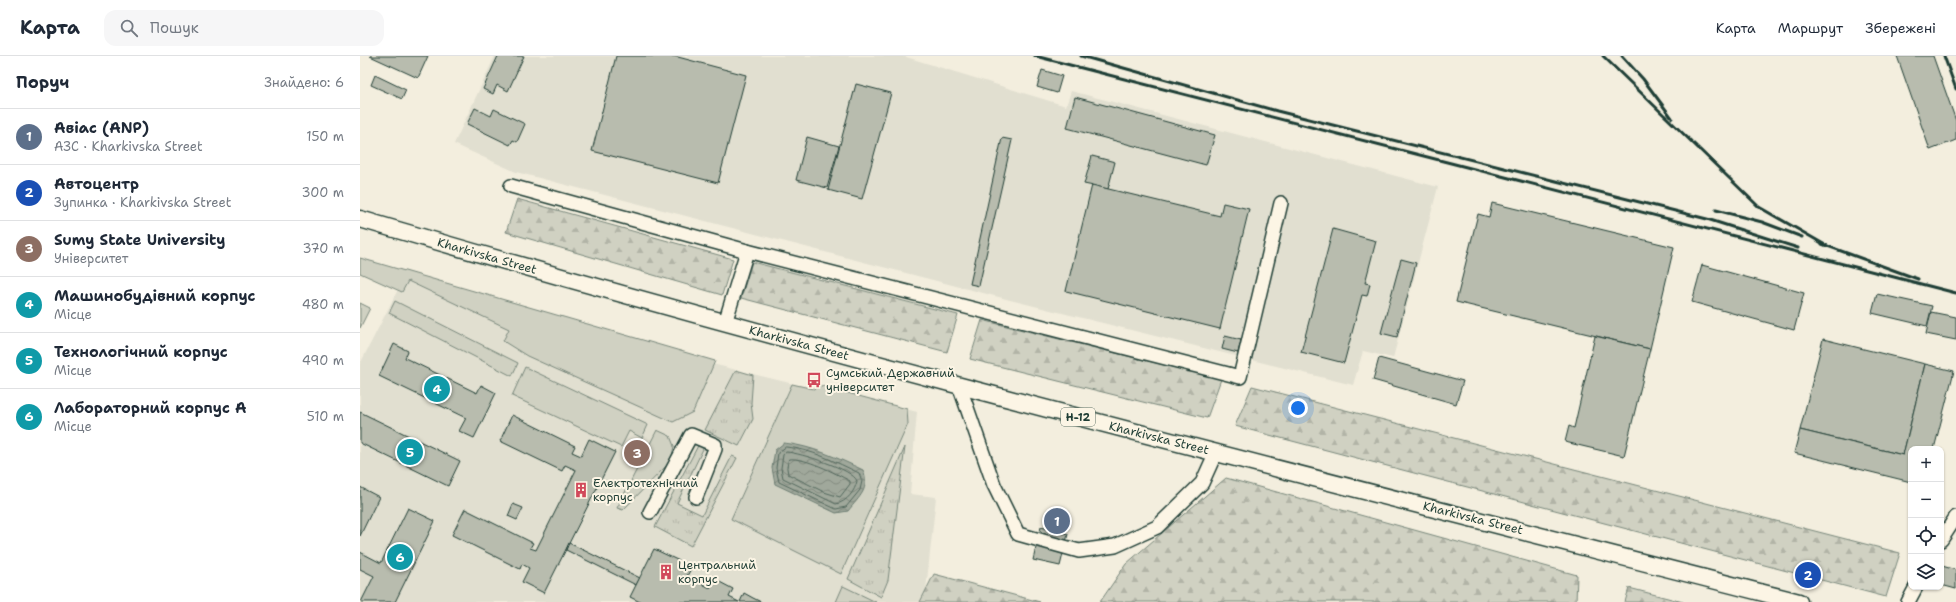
<!DOCTYPE html>
<html lang="uk">
<head>
<meta charset="utf-8">
<style>
	:root { --surface:#fff; --page:#f6f6f7; --text:#1f2937; --muted:#747a83; --line:#e0e1e3; --accent:#ea580c }
	body { margin:0; font-family:"Shantell Sans",sans-serif; background:var(--page); color:var(--text) }
	.controls { position:absolute; right:12px; bottom:12px; display:grid; overflow:hidden; border-radius:8px; box-shadow:0 1px 3px #0004 }
	.controls button { width:36px; height:36px; display:grid; place-items:center; padding:0; border:0; border-bottom:1px solid var(--line); background:var(--surface); color:var(--text); font:20px sans-serif }
	.you { position:absolute; left:938px; top:352px; width:14px; height:14px; margin:-10px; border:3px solid #fff; border-radius:50%; background:#1a73e8; box-shadow:0 0 0 6px #1a73e833 }
	.badge { display:grid; place-items:center; width:26px; height:26px; border-radius:50%; background:var(--accent); color:#fff; font-size:13px; font-weight:700 }
	.pin { position:absolute; translate:-50% -50%; border:2px solid #fff; box-shadow:0 1px 4px #0006 }
	.list { margin:0; padding:0; list-style:none }
	h2 { display:flex; justify-content:space-between; align-items:center; height:52px; margin:0; padding:0 16px; font-size:17px }
	h2 small { font-size:13px; font-weight:400; color:var(--muted) }
	.list li { display:grid; grid-template-columns:26px 1fr auto; gap:12px; align-items:center; box-sizing:border-box; height:56px; padding:0 16px; border-top:1px solid var(--line) }
	.list b { display:block; font-size:15px; white-space:nowrap }
	.list p { margin:0; font-size:13px; white-space:nowrap; color:var(--muted) }
	.list em { font-size:13px; font-style:normal; color:var(--muted) }
	.icon { flex:none; width:22px; height:22px; fill:none; stroke:currentColor; stroke-width:2; stroke-linecap:round; stroke-linejoin:round }
	.map { position:relative; flex:none; width:1596px; height:546px; overflow:hidden }
	header { display:flex; align-items:center; gap:24px; box-sizing:border-box; height:56px; padding:0 20px; background:var(--surface); border-bottom:1px solid var(--line) }
	header strong { font-size:19px }
	nav { display:flex; gap:22px; margin-inline-start:auto; font-size:14px }
	.search { width:280px; height:36px; background:var(--page); display:flex; align-items:center; gap:10px; box-sizing:border-box; padding:0 14px; border-radius:12px; color:var(--muted); font-size:15px }
	main { display:flex }
	aside { flex:1; background:var(--surface) }
	.map>svg:first-child { display:block }
</style>
</head>
<body>
<header>
<strong>Карта</strong>
<div class="search"><svg class="icon" aria-label="search" viewBox="0 0 24 24"><circle cx="10" cy="10" r="6"/><path d="M15 15l6 6"/></svg>Пошук</div>
<nav><a>Карта</a><a>Маршрут</a><a>Збережені</a></nav>
</header>
<main>
<aside>
<h2>Поруч<small>Знайдено: 6</small></h2>
<ul class="list">
<li><span class="badge" style="background:#5c6f8a">1</span><div><b>Авіас (ANP)</b><p>АЗС · Kharkivska Street</p></div><em>150 m</em></li>
<li><span class="badge" style="background:#1a4fb4">2</span><div><b>Автоцентр</b><p>Зупинка · Kharkivska Street</p></div><em>300 m</em></li>
<li><span class="badge" style="background:#8d6e63">3</span><div><b>Sumy State University</b><p>Університет</p></div><em>370 m</em></li>
<li><span class="badge" style="background:#0f9aa8">4</span><div><b>Машинобудівний корпус</b><p>Місце</p></div><em>480 m</em></li>
<li><span class="badge" style="background:#0f9aa8">5</span><div><b>Технологічний корпус</b><p>Місце</p></div><em>490 m</em></li>
<li><span class="badge" style="background:#0f9aa8">6</span><div><b>Лабораторний корпус А</b><p>Місце</p></div><em>510 m</em></li>
</ul>
</aside>
<div class="map">
<svg width="1596" height="546" viewBox="0 0 1596 546">
	<defs>
		<pattern id="grass-tufts" width="24" height="20" patternUnits="userSpaceOnUse"><rect width="24" height="20" fill="#d0d1c2"/><path d="M3 7l-1-3M5 7V3M7 7l1-3M15 17l-1-3M17 17v-4M19 17l1-3" fill="none" stroke="#b2b4a7"/></pattern>
		<pattern id="forest-firs" width="22" height="20" patternUnits="userSpaceOnUse"><rect width="22" height="20" fill="#d0d1c2"/><path d="M5 1l3.5 6h-7zM16 11l3.5 6h-7z" fill="#b2b4a7"/></pattern>
		<pattern id="water-waves" width="16" height="10" patternUnits="userSpaceOnUse"><rect width="16" height="10" fill="#a0a89b"/><path d="M0 5q4-4 8 0t8 0" fill="none" stroke="#828a7f"/></pattern>
	</defs>
	<rect width="100%" height="100%" fill="#f3eede"/>
	<filter id="ink" filterUnits="userSpaceOnUse"><feTurbulence type="fractalNoise" baseFrequency=".025" numOctaves="2"/><feDisplacementMap in="SourceGraphic" scale="8" xChannelSelector="R" yChannelSelector="G"/><feConvolveMatrix kernelMatrix="1 2 1 2 8 2 1 2 1" color-interpolation-filters="sRGB"/></filter>
	<g filter="url(#ink)">
		<g fill="#e1dfd0">
			<path d="M135 0H543L706 50 711 35 1078 131 1033 302 1003 295 993 329 654 245 156 116 94 88Z"/>
			<path d="M47 216 320 300 454 333 458 329 557 356 550 438 576 441 566 534 560 546H0V308Z"/>
		</g>
		<g fill="url(#grass-tufts)" stroke="#78877b">
			<path d="M376 314 393 319 391 347 393 363 379 390 345 374Z"/>
			<path d="M341 384 343 393 317 447 342 459 372 400 377 402 331 490 295 471Z"/>
			<path d="M545 391 528 524 521 541 488 523Z"/>
		</g>
		<g fill="url(#forest-firs)" stroke="#78877b">
			<path d="M157 143 373 203 362 239 146 176Z"/>
			<path d="M392 206 598 259 587 296 381 242Z"/>
			<path d="M622 264 861 323 847 362 610 303Z"/>
			<path d="M892 330 1540 497 1526 541 875 370Z"/>
			<path d="M866 422 1217 519 1216 546H740L766 508Z"/>
			<path d="M574 518 680 546H560Z"/>
			<path d="M1269 532 1323 546H1265Z"/>
		</g>
		<g fill="#d0d1c2" stroke="#78877b">
			<path d="M0 202 355 305 333 356 313 366 167 300 143 285 149 273 48 225 42 236 0 217Z"/>
			<path d="M35 245 158 307 152 320 29 257Z"/>
			<path d="M0 247 10 252 0 272Z"/>
			<path d="M165 311 288 369 282 382 269 375 261 391 152 340Z"/>
			<path d="M432 328 454 333 458 329 547 353 548 368 481 518 371 463Z"/>
			<path d="M297 374 310 380 314 390 311 405 263 454 257 452Z"/>
			<path d="M483 530 516 546H476Z"/>
		</g>
		<path fill="url(#water-waves)" stroke="#6c7d72" d="M424 387C452 390 478 402 503 414 510 433 500 440 488 455L476 457 415 428 412 412 415 394Z"/>
		<g fill="none" stroke-linecap="round" stroke-linejoin="round">
			<g stroke="#53685d" stroke-width="1">
				<path d="M426 391C451 393 476 406 499 417L502 425 500 434 486 451 476 453 419 426 416 412 418 397Z"/>
				<path d="M427 396C440 397 493 413 497 425 495 435 487 446 476 448L423 422 421 412 423 399Z"/>
				<path d="M429 403C445 401 475 417 490 425V428L480 441 464 436 428 418 427 412Z"/>
			</g>
		</g>
		<g fill="#b8bcae" stroke="#1f3d34">
			<path d="M10 0H68L58 22Z"/>
			<path d="M138 0H164L148 35 137 29 133 38 123 33Z"/>
			<path d="M256 0H314L386 19 358 127 232 95Z"/>
			<path d="M1537 0H1573L1596 65V84L1570 94Z"/>
			<path d="M682 14 702 20 697 37 677 31Z"/>
			<path d="M15 19 46 34 42 43 11 29Z"/>
			<path d="M496 28 531 37 502 143 468 134Z"/>
			<path d="M715 41 855 79 846 109 707 72Z"/>
			<path d="M115 52 131 60 134 53 165 68 157 86 153 84 150 89 107 68Z"/>
			<path d="M447 81 479 90 467 132 436 124Z"/>
			<path d="M642 82 652 84 619 230 610 228Z"/>
			<path d="M732 100 755 106 748 133 724 128Z"/>
			<path d="M732 129 860 160 863 147 889 153 860 273 706 235Z"/>
			<path d="M1132 147 1314 191 1290 293 1096 246 1118 158 1129 161Z"/>
			<path d="M973 173 1016 185 1005 227 1010 228 1007 240 1002 239 984 307 941 296Z"/>
			<path d="M1041 203 1056 207 1037 281 1021 277Z"/>
			<path d="M1342 209 1444 237 1434 274 1332 246Z"/>
			<path d="M1517 238 1572 250 1567 270 1512 257Z"/>
			<path d="M1571 256 1596 261V284L1566 278Z"/>
			<path d="M865 280 881 284 878 297 862 293Z"/>
			<path d="M1235 280 1290 293 1264 400 1205 386 1209 370 1214 372Z"/>
			<path d="M1463 283 1565 308 1543 399 1440 374Z"/>
			<path d="M34 288 48 295 45 302 117 337 121 329 136 337 114 382 99 375 106 362 19 320Z"/>
			<path d="M1019 302 1103 325 1096 348 1013 324Z"/>
			<path d="M1565 308 1594 315 1574 393H1551V426L1434 397 1440 374 1543 399Z"/>
			<path d="M0 356 100 405 88 430 0 387Z"/>
			<path d="M152 359 215 390 212 396 221 400 229 383 255 396 184 537 162 526 169 512 162 508 160 513 92 479 105 453 173 487 170 492 176 494 216 414 205 409 202 415 140 385Z"/>
			<path d="M0 431 19 441 0 480Z"/>
			<path d="M153 448 163 452 157 464 148 460Z"/>
			<path d="M48 452 75 465 35 546H1L14 520 0 513V496L21 507Z"/>
			<path d="M681 471 708 478 700 510 673 504Z"/>
			<path d="M209 487 280 522 276 529 206 494Z"/>
			<path d="M294 493 332 511 327 520 350 532 354 523 373 533 369 541 379 546H280L270 541Z"/>
			<path d="M1582 510 1596 514V533L1581 529Z"/>
			<path d="M384 537 393 542 401 546H380Z"/>
		</g>
		<g fill="none" stroke-linecap="round" stroke-linejoin="round">
			<defs>
				<g id="minor">
					<path d="M151 130 387 195 365 267"/>
					<path d="M387 195 880 321 921 147"/>
					<path d="M599 329 634 429 658 478 719 495 755 490 797 471 842 427 856 396"/>
					<path d="M290 456 331 379 355 389V393L336 441"/>
					<path d="M1581 484 1596 461"/>
					<path d="M1548 546 1556 531"/>
				</g>
				<path id="major" d="M0 163C476 303 958 423 1439 546"/>
			</defs>
			<use href="#minor" stroke="#1f3d34" stroke-width="16"/>
			<use href="#major" stroke="#1f3d34" stroke-width="19"/>
			<use href="#minor" stroke="#fcf5e5" stroke-width="13"/>
			<use href="#major" stroke="#fcf5e5" stroke-width="16"/>
			<g stroke="#1f3d34" stroke-width="3">
				<path d="M675 0 1596 237"/>
				<path d="M721 0 917 55 1347 163 1438 192"/>
				<path d="M1243 0 1399 151 1467 190"/>
				<path d="M1262 0 1283 23 1312 62"/>
				<path d="M1584 0 1596 33"/>
				<path d="M1356 154 1402 166 1442 181"/>
				<path d="M1462 188 1558 223"/>
			</g>
		</g>
	</g>
	<defs>
		<symbol id="bus-bare" viewBox="-9 -9 18 18"><path d="M-5-6H5V4H4V6H2V4H-2V6H-4V4H-5ZM-3.5-4V0h7V-4ZM-3.5 1.2v1.5H-2V1.2ZM2 1.2v1.5H3.5V1.2Z" fill="#d1495b" stroke="#fcf5e5" stroke-width="2.5" paint-order="stroke"/></symbol>
		<symbol id="building-bare" viewBox="-9 -9 18 18"><path d="M-4-6H4V6H1V3H-1V6H-4ZM-2.5-4.3h1.7v1.8h-1.7ZM.8-4.3h1.7v1.8H.8ZM-2.5-1h1.7V.8h-1.7ZM.8-1h1.7V.8H.8Z" fill="#d1495b" stroke="#fcf5e5" stroke-width="2.5" paint-order="stroke"/></symbol>
	</defs>
	<g fill-rule="evenodd">
		<use href="#bus-bare" x="443" y="313" width="22" height="22"/>
		<use href="#building-bare" x="210" y="423" width="22" height="22"/>
		<use href="#building-bare" x="295" y="505" width="22" height="22"/>
	</g>
	<g text-anchor="middle" stroke-width="4" stroke-linejoin="round" paint-order="stroke">
		<rect fill="#fcf5e5" stroke="#617469" stroke-width="1" x="701" y="352" width="34" height="18" rx="3"/>
		<g font-size="11" font-weight="bold" fill="#1f3d34">
			<text x="718" y="365">Н-12</text>
		</g>
		<g font-size="12" fill="#1f3d34" stroke="#fcf5e5">
			<text transform="translate(127 200) rotate(16)" y="4">Kharkivska Street</text>
			<text transform="translate(439 287) rotate(15)" y="4">Kharkivska Street</text>
			<text transform="translate(799 382) rotate(14)" y="4">Kharkivska Street</text>
			<text transform="translate(1113 462) rotate(14)" y="4">Kharkivska Street</text>
		</g>
		<g font-size="12" fill="#1f3d34" stroke="#fcf5e5" text-anchor="start">
			<text x="466" y="321">Сумський Державний<tspan x="466" dy="14">університет</tspan></text>
			<text x="233" y="431">Електротехнічний<tspan x="233" dy="14">корпус</tspan></text>
			<text x="318" y="513">Центральний<tspan x="318" dy="14">корпус</tspan></text>
		</g>
	</g>
</svg>
<div class="controls">
<button>+</button>
<button>−</button>
<button><svg class="icon" aria-label="locate" viewBox="0 0 24 24"><circle cx="12" cy="12" r="6"/><path d="M12 2v4M12 18v4M2 12h4M18 12h4"/></svg></button>
<button><svg class="icon" aria-label="layers" viewBox="0 0 24 24"><path d="M12 4l9 5-9 5-9-5zM3 14l9 5 9-5"/></svg></button>
</div>
<div class="you"></div>
<div class="pin badge" style="left:697px;top:465px;background:#5c6f8a">1</div>
<div class="pin badge" style="left:1448px;top:519px;background:#1a4fb4">2</div>
<div class="pin badge" style="left:277px;top:397px;background:#8d6e63">3</div>
<div class="pin badge" style="left:77px;top:333px;background:#0f9aa8">4</div>
<div class="pin badge" style="left:50px;top:396px;background:#0f9aa8">5</div>
<div class="pin badge" style="left:40px;top:501px;background:#0f9aa8">6</div>
</div>
</main>
</body>
</html>
